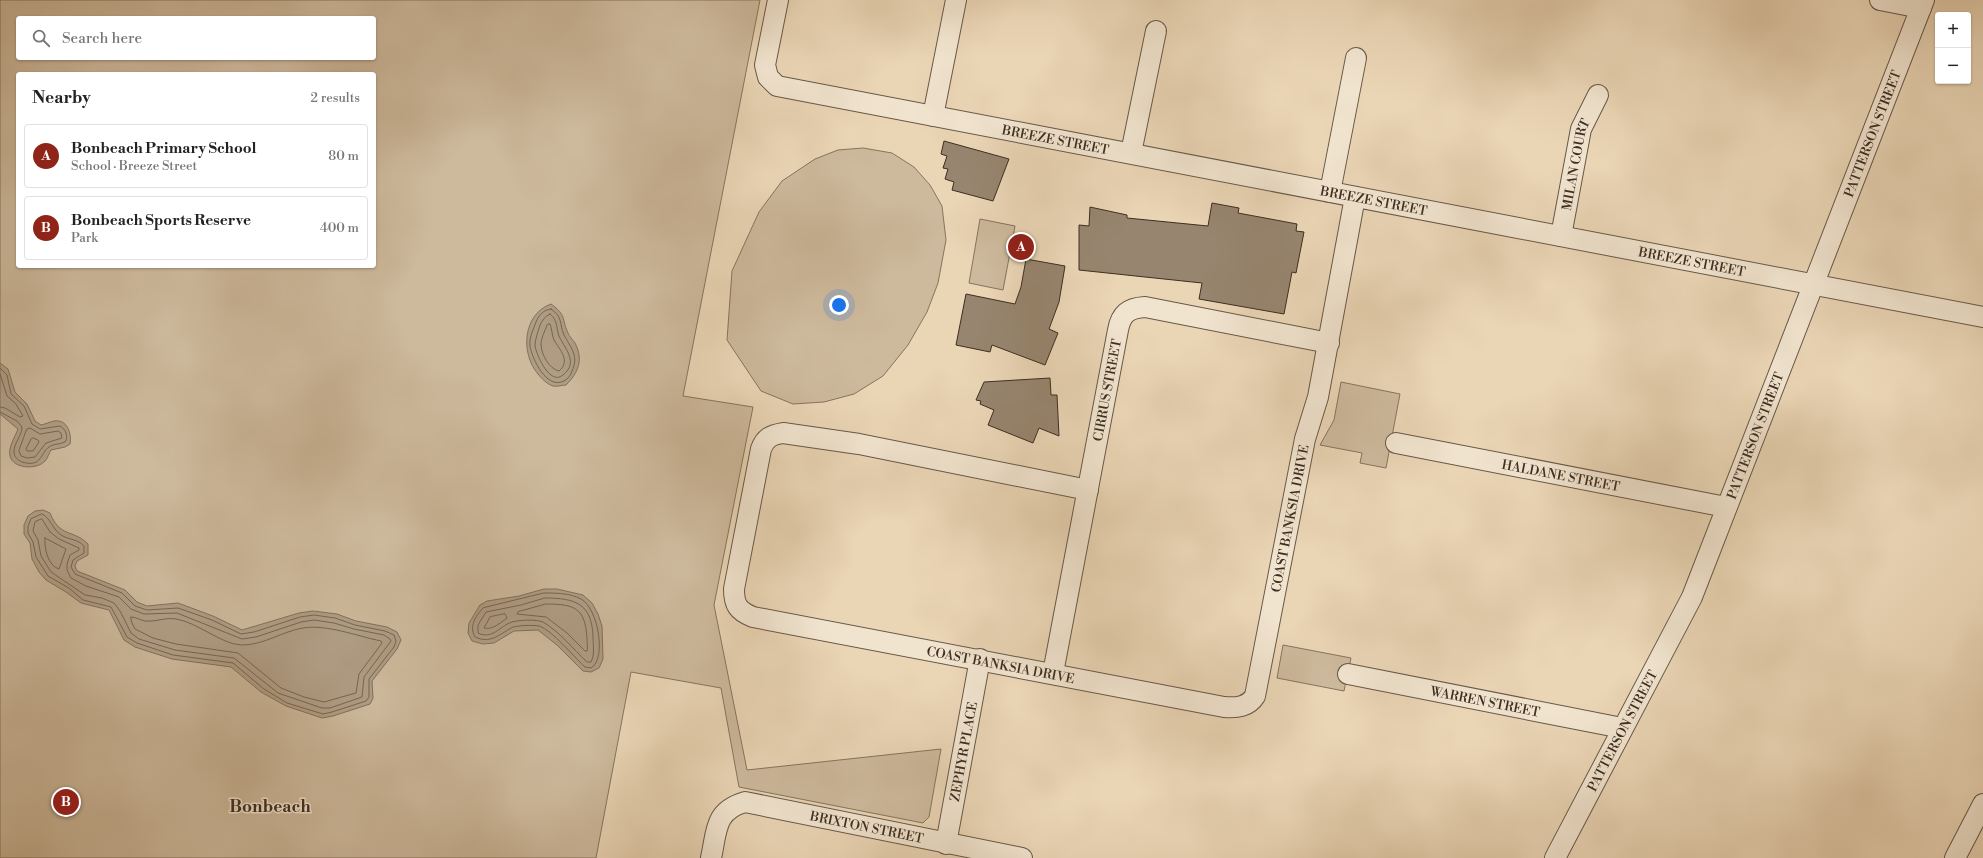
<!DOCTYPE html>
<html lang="en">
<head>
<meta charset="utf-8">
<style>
	:root { --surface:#fff; --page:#f6f6f6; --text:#222; --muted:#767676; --line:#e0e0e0; --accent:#8f2418 }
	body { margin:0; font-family:"Libre Bodoni",serif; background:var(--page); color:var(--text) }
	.controls { position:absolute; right:12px; top:12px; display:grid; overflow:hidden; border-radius:4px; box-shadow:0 1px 3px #0004 }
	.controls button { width:36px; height:36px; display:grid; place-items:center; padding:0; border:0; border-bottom:1px solid var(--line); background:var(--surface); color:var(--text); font:20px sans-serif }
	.you { position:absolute; left:839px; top:305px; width:14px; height:14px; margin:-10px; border:3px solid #fff; border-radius:50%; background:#1a73e8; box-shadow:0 0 0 6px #1a73e833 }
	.badge { display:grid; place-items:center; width:26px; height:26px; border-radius:50%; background:var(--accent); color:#fff; font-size:13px; font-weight:700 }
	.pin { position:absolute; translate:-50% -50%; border:2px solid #fff; box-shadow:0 1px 4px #0006 }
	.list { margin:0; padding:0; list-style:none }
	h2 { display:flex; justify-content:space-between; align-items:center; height:52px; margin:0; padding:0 16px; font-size:17px }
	h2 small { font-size:13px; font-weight:400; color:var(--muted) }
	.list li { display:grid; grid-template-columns:26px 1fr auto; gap:12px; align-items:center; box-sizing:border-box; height:64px; margin:0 8px 8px; padding:0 8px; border:1px solid var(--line); border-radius:4px }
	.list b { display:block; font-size:15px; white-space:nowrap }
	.list p { margin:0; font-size:13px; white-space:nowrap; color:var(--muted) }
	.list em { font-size:13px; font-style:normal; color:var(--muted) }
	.icon { flex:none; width:22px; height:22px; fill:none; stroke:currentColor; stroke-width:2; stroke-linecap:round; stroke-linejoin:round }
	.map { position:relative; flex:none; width:1983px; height:858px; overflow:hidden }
	.search { position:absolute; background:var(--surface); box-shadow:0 1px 3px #0004; left:16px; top:16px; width:360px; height:44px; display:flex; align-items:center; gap:10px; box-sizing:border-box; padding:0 14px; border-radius:4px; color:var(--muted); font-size:15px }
	.panel { position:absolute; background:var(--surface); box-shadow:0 1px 3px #0004; left:16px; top:72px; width:360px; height:196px; border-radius:4px }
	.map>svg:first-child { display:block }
</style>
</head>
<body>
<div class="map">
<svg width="1983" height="858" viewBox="0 0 1983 858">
	<rect width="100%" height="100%" fill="#ead5b5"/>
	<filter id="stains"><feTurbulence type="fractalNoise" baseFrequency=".005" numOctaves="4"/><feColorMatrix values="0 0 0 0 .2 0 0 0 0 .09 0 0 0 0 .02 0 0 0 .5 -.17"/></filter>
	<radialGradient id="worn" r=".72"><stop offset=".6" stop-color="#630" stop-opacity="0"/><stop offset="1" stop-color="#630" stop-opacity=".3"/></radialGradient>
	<g fill="#cdb99c" stroke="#857460" fill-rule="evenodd">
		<path d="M0 0H760L683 396 753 407 714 605 747 770 941 749 929 817 923 823 739 787 721 688 631 672 596 858H0ZM18 18H374V58H18ZM18 74H374V266H18Z"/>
		<path d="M863 148 892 153 914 167 930 185 942 206 946 240 938 283 927 312 908 345 883 376 854 394 824 402 793 404 761 391 727 340 732 271 759 212 782 181 815 159 838 150Z"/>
		<path d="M980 219 1015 226 1003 290 969 283Z"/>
		<path d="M1341 382 1400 394 1386 468 1360 463 1362 453 1320 445 1334 420Z"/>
		<path d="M1283 645 1351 658 1344 691 1277 678Z"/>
	</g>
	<g fill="#af9c83" stroke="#81705d">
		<path d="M551 304C567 316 561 317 568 333 569 336 573 340 575 343 584 360 578 373 566 385 562 385 557 387 553 386 547 384 542 379 538 374 520 353 523 314 551 304Z"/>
		<path d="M0 363 8 369 15 392 27 404 35 421 41 425C46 424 49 422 54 421 67 419 72 433 70 444L65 447 51 450C49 453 48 458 45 461 37 470 13 469 10 456 8 447 15 437 18 429L0 414Z"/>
		<path d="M43 510 50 513C60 538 73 529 88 544V555L77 561 75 566 77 571 125 590 137 602 147 606 178 603 213 616 242 630 299 613 313 611 337 614 356 621 387 627 397 632 401 640 397 649 372 681 373 698 370 704 333 716 322 718 286 706 261 692 231 667 172 659 135 647 124 640 109 610 81 603 66 592 46 580 39 572 32 559 30 543 24 534V525L28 516 35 511Z"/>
		<path d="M544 589H557L583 595 592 603 598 614 602 626 603 659 599 668 591 672 583 671 557 645 538 630 514 631 494 643 483 644 472 641 468 633 469 623 480 605 487 601 519 596Z"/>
	</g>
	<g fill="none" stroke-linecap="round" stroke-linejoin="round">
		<g stroke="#766553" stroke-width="1">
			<path d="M551 309C563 317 559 323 564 335 571 348 579 356 572 371 571 375 568 379 564 381 547 390 532 359 530 346 529 338 533 330 536 322 539 315 543 310 551 309Z"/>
			<path d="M550 314C558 320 556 328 559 336 565 349 579 362 563 375 550 386 537 356 535 346 535 339 538 332 540 325 542 321 545 316 550 314Z"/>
			<path d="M550 324C552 329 552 335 554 340 560 350 571 361 559 371 549 369 541 354 541 344 541 338 545 331 547 325Z"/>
			<path d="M0 368 7 375 11 394 24 406 32 424 40 429 60 426C65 429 68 434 66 441 61 445 54 443 49 447 40 453 42 468 22 462 18 460 15 458 14 453 13 444 22 436 22 427L17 421 0 412"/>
			<path d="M0 374 7 396 16 404 23 416 20 417 5 408 0 407"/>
			<path d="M27 429 30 428 40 434 58 431 61 433 62 438 46 443 35 457 27 458 21 456 19 451Z"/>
			<path d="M33 438 38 440 39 442 33 451H27L26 449 31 439Z"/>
			<path d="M42 514C50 517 53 530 61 535 69 540 78 539 84 546V553L73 560 71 567 75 574 122 593 135 606 147 610 178 608 212 620 241 634 254 632 300 617 314 615 335 618 355 625 385 631 394 635 396 641 394 647 369 679V697L366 701 332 712 323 714 287 703 264 689 233 663 173 655 137 643 127 637 111 607 83 600 69 588 48 576 36 557 33 542 28 533V526L31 519Z"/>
			<path d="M42 519 50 532 59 539 79 548V550L70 555 67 564V570L71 578 86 586 119 597 131 609 144 614 177 613 242 639 256 637 301 622 314 620 334 623 354 629 384 635 390 639 391 641 364 677 362 697 330 708H322L278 693 234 658 175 650 139 639 131 633 120 611 114 603 102 598 85 595 51 572 41 556 38 540 33 531 35 522Z"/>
			<path d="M45 538 66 549 59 569C48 566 44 548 45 538Z"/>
			<path d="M544 593C556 593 570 593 581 599 598 608 607 659 591 668L585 667C574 657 552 630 539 626 533 625 517 625 511 628 499 635 490 644 475 637 469 626 475 617 483 608Z"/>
			<path d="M545 598C576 598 592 604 593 637 593 646 595 654 591 662H587C573 649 560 632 543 622 536 619 519 620 512 622 500 626 492 640 478 633V625L486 612 521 605Z"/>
			<path d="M546 604C575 604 585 608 587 638 587 643 588 647 587 651H585L567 633 546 617 517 614 518 612Z"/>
			<path d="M505 614 507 618C500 623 493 630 484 628L490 617Z"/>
			<path d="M131 617C136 617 140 620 145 621 156 622 166 617 176 619 197 622 221 644 241 645 262 646 283 631 303 628 326 624 357 636 381 641L382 643 359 674 356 693 324 702 304 697 281 688 238 653 176 644 153 638 135 629 132 623Z"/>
		</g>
	</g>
	<g fill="#97856f" stroke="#3d2e23">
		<path d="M944 141 1009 159 993 201 952 190 954 182 945 179 948 169 943 168 947 156 941 154Z"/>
		<path d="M1212 203 1239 208 1238 213 1297 224 1296 231 1304 232 1296 273 1292 272 1284 314 1199 299 1202 283 1079 270V225L1089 226 1090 207 1127 215V218L1208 226Z"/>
		<path d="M1026 259 1065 266 1059 302 1049 329 1058 333 1045 365 992 345 990 352 956 345 966 294 1015 304 1021 287Z"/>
		<path d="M1050 378 1051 395H1057L1059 436 1039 428 1033 443 988 425 994 410 980 404 981 401 976 400 984 382Z"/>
	</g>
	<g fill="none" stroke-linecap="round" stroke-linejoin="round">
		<defs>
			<g id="minor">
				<path id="s1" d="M778 0 765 65 768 77 777 86 1983 317"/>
				<path d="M1880 0 1921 8"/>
				<path d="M933 116 956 0"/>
				<path d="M1131 153 1156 31"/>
				<path d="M1330 192 1356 58"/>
				<path id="s2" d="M1561 236 1581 129 1598 95"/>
				<path id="s3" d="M1396 443 1726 507"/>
				<path id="s4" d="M1088 490 859 444 783 433C771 435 765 438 761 449L734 589C734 605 738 611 753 617L1224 707C1237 708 1248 707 1255 696L1305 439 1318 397 1355 197"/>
				<path id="s5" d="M1053 673 1118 330C1121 314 1128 308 1145 307L1329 343"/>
				<path id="s6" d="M1348 674 1622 728"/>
				<path id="s7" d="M946 844 980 659"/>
				<path id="s8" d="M711 858C717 831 714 811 745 802L1022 858"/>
				<path id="s9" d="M1555 858 1692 597 1924 0"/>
				<path d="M1955 858 1983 804"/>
			</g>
		</defs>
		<use href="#minor" stroke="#685848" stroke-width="22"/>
		<use href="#minor" stroke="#f1e4cf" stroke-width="20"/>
	</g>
	<g text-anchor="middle" stroke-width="3" stroke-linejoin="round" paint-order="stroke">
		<g font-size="13" fill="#3d2e23" stroke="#f1e4cf">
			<text dy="5" stroke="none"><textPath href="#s9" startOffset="792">PATTERSON STREET</textPath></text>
			<text dy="5" stroke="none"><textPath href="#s1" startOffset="375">BREEZE STREET</textPath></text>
			<text dy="5" stroke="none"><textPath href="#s2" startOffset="73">MILAN COURT</textPath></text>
			<text dy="5" stroke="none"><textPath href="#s1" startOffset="699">BREEZE STREET</textPath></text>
			<text dy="5" stroke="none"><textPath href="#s1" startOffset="1023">BREEZE STREET</textPath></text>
			<text dy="5" stroke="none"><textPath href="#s5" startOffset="288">CIRRUS STREET</textPath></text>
			<text dy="5" stroke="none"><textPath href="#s9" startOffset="468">PATTERSON STREET</textPath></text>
			<text dy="5" stroke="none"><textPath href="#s3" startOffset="168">HALDANE STREET</textPath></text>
			<text dy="5" stroke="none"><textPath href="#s4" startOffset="1214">COAST BANKSIA DRIVE</textPath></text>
			<text dy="5" stroke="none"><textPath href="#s4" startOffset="771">COAST BANKSIA DRIVE</textPath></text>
			<text dy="5" stroke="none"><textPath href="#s6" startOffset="140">WARREN STREET</textPath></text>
			<text dy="5" stroke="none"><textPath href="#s9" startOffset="144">PATTERSON STREET</textPath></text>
			<text dy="5" stroke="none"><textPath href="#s7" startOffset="94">ZEPHYR PLACE</textPath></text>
			<text dy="5" stroke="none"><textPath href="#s8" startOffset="195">BRIXTON STREET</textPath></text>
		</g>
		<g font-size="17" font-weight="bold" fill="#3d2e23" stroke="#f1e4cf">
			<text x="270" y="812">Bonbeach</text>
		</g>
	</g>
	<rect width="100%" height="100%" filter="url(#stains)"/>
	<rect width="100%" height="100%" fill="url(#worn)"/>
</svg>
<div class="controls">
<button>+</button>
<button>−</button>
</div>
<div class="you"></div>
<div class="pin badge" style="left:1021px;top:247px">A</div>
<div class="pin badge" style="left:66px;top:802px">B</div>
<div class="search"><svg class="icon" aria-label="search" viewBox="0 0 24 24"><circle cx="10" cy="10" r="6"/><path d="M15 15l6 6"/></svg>Search here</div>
<section class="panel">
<h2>Nearby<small>2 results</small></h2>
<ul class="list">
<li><span class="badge">A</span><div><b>Bonbeach Primary School</b><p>School · Breeze Street</p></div><em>80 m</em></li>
<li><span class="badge">B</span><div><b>Bonbeach Sports Reserve</b><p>Park</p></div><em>400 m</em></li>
</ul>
</section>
</div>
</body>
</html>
